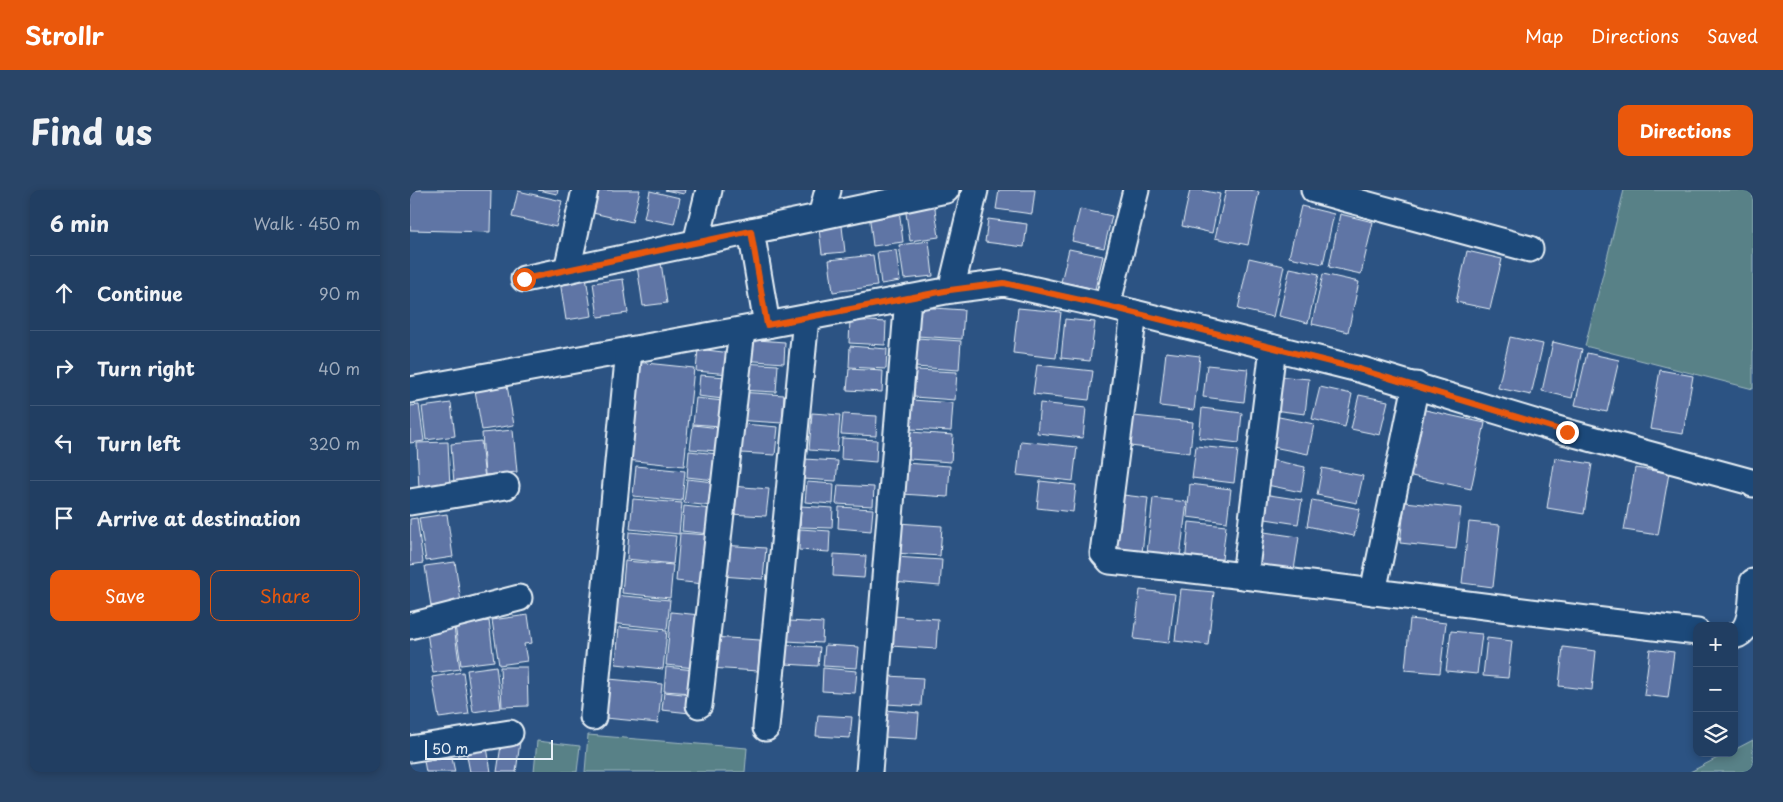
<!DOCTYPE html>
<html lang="en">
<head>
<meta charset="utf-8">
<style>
	:root { --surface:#213e62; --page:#294568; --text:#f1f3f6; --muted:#a2aebe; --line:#3e5777; --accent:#ea580c }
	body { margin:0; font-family:"Playpen Sans",sans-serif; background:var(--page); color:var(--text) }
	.controls { position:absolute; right:15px; bottom:15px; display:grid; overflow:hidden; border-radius:10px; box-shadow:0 2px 8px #0003 }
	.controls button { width:45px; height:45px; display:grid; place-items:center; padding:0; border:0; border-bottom:1px solid var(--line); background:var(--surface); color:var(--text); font:25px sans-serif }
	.scale { position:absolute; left:15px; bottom:12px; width:128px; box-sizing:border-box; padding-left:5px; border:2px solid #e8f1f8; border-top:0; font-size:14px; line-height:18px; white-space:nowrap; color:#e8f1f8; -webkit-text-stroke:4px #1f4a7a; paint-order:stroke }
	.stop { position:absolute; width:15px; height:15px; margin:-11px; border:4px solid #ea580c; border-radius:50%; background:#fff }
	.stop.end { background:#ea580c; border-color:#fff; box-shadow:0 1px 5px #0008 }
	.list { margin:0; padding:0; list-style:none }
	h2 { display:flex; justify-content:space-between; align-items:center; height:65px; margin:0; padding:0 20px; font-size:21px }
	h2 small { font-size:16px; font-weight:400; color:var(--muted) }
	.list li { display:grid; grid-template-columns:32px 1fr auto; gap:15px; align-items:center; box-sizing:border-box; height:75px; padding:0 20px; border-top:1px solid var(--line) }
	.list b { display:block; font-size:19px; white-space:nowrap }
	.list em { font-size:16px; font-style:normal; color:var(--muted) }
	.actions { display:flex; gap:10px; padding:15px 20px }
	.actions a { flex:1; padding:11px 0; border:1px solid var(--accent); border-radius:10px; text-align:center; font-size:18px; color:var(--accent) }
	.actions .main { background:var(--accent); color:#fff }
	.icon { flex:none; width:28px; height:28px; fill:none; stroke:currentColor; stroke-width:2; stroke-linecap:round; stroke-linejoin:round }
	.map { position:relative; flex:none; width:1343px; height:582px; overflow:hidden; border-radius:10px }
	header { display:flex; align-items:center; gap:30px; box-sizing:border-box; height:70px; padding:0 25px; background:var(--accent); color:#fff }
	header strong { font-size:24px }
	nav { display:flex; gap:28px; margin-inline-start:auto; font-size:18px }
	.intro { display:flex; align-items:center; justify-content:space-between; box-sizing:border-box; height:120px; padding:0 30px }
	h1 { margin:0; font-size:35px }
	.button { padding:12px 22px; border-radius:10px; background:var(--accent); color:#fff; font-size:18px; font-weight:700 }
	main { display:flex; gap:30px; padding:0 30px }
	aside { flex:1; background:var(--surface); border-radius:10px; box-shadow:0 2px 8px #0003 }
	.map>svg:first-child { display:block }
</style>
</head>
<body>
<header>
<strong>Strollr</strong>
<nav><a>Map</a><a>Directions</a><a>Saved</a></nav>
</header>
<div class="intro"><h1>Find us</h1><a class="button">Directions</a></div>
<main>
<aside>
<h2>6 min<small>Walk · 450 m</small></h2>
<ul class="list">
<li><svg class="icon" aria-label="ahead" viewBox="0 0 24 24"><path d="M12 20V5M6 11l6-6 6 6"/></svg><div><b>Continue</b></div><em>90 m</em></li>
<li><svg class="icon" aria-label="right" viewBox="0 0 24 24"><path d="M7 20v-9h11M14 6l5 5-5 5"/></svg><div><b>Turn right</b></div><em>40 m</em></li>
<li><svg class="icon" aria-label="left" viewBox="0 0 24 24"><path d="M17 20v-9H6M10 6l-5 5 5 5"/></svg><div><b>Turn left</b></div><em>320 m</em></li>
<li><svg class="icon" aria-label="arrive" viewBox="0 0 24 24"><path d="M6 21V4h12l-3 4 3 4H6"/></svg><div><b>Arrive at destination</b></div></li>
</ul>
<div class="actions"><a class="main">Save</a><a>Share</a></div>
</aside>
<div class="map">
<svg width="1343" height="582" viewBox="0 0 1343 582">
	<rect width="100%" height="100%" fill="#2c5383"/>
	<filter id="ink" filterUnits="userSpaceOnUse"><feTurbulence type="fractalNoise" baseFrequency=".02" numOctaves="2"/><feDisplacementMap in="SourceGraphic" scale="10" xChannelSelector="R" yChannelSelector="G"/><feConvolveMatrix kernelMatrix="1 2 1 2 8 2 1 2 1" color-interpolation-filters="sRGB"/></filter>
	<g filter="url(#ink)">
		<g fill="#588187" stroke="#a0b9c0">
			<path d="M1214 0H1343V199L1175 156Z"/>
			<path d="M178 545 337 558 335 582H175Z"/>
			<path d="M1343 550V582H1280L1317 563H1324V560Z"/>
			<path d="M127 551 170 556 167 582H124Z"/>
		</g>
		<g fill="#5e75a5" stroke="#e8f1f8">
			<path d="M0 0H81L80 42 0 40Z"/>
			<path d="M128 0H148L147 4Z"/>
			<path d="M188 0H230L222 32 183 23Z"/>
			<path d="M255 0H275L274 4Z"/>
			<path d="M589 0H625L622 24 586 19Z"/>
			<path d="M780 0H790L810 4 802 43 772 36Z"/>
			<path d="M816 0H839L849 2 838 55 805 48Z"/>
			<path d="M108 1 152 11 146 37 102 27Z"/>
			<path d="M240 1 270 8 264 34 234 28Z"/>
			<path d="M524 12 529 47 500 51 495 16Z"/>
			<path d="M891 16 924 24 913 74 879 67Z"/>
			<path d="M489 19 493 52 463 56 459 23Z"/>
			<path d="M670 19 702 26 694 58 662 51Z"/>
			<path d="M930 24 963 32 951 84 919 77Z"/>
			<path d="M431 28 435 62 412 64 408 31Z"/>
			<path d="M578 29 617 34 614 57 575 52Z"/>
			<path d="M519 51 523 86 494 89 489 55Z"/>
			<path d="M659 59 693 66 685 99 651 92Z"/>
			<path d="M486 60 490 91 471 94 467 62Z"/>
			<path d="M1057 61 1092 69 1080 119 1046 112Z"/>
			<path d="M463 65 467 96 423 102 419 70Z"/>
			<path d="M250 66 257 113 233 116 226 69Z"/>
			<path d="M839 68 874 76 863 127 828 119Z"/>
			<path d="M880 78 909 84 898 133 869 126Z"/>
			<path d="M913 84 949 92 938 142 902 134Z"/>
			<path d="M176 87 182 126 156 130 150 91Z"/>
			<path d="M213 89 218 123 188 127 183 93Z"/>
			<path d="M509 117 554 120 552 149 507 146Z"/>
			<path d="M608 118 651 122 646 168 603 163Z"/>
			<path d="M655 129 685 132 680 171 651 168Z"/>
			<path d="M440 130 476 132 475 155 439 153Z"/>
			<path d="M1100 147 1133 154 1121 205 1088 198Z"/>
			<path d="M507 148 551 151 549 180 505 177Z"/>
			<path d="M333 149 375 152 374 173 331 170Z"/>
			<path d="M1143 152 1172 159 1162 208 1132 201Z"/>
			<path d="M440 156 477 159 476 179 439 177Z"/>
			<path d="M288 159 321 163 319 184 286 181Z"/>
			<path d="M756 162 790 166 784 220 750 216Z"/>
			<path d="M1177 163 1209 170 1197 222 1165 215Z"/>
			<path d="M226 172 284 178 274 276 216 270Z"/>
			<path d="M331 173 368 175 366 202 329 200Z"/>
			<path d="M627 175 683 181 679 210 623 204Z"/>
			<path d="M797 175 838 179 834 212 793 207Z"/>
			<path d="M439 179 473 181 472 202 437 200Z"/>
			<path d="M506 180 547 182 545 210 504 207Z"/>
			<path d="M1250 180 1283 186 1273 244 1240 239Z"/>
			<path d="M290 185 316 187 313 209 288 206Z"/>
			<path d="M867 186 899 189 895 224 863 220Z"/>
			<path d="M96 190 104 235 72 240 64 195Z"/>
			<path d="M910 197 942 204 935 237 902 229Z"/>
			<path d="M328 202 374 205 372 233 325 230Z"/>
			<path d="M949 205 978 211 970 245 941 239Z"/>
			<path d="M286 208 313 211 311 236 283 234Z"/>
			<path d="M502 210 543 213 541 241 500 239Z"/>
			<path d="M41 213 45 246 16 250 12 217Z"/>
			<path d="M630 213 676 218 673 248 627 243Z"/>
			<path d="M9 215 14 251 0 253V216Z"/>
			<path d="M792 218 832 223 829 253 789 248Z"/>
			<path d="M1011 219 1075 233 1061 299 997 285Z"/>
			<path d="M402 223 430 225 427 262 399 260Z"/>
			<path d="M433 224 467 226 466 246 431 244Z"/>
			<path d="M724 226 783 232 780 263 720 256Z"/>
			<path d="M864 226 904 234 898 264 858 256Z"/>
			<path d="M333 234 368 237 365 265 331 263Z"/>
			<path d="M283 235 310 238 308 261 280 259Z"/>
			<path d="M103 240 107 282 75 285 72 243Z"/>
			<path d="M500 242 543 245 541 272 499 269Z"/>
			<path d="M432 248 467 250 466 272 431 269Z"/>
			<path d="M71 251 75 290 44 293 41 254Z"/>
			<path d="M611 251 667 257 663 291 607 285Z"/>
			<path d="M38 252 40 299 9 300 7 253Z"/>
			<path d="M786 256 828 260 824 293 782 288Z"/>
			<path d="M279 261 308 264 305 290 277 287Z"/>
			<path d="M1145 268 1182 274 1174 324 1137 318Z"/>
			<path d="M394 269 428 271 426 291 393 289Z"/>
			<path d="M862 270 895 277 891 302 857 295Z"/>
			<path d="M494 273 540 276 538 307 492 304Z"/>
			<path d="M226 276 275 281 272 311 223 306Z"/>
			<path d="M912 278 953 286 947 313 907 305Z"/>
			<path d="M1225 278 1259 283 1248 345 1214 340Z"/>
			<path d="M277 289 304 292 302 316 274 313Z"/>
			<path d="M630 291 666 295 663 322 627 318Z"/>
			<path d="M397 292 424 294 423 314 395 312Z"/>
			<path d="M780 294 821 299 817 332 777 327Z"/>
			<path d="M428 295 464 297 463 316 426 314Z"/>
			<path d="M321 296 359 299 356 326 319 324Z"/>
			<path d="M705 304 738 308 732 363 698 360Z"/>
			<path d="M853 304 892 310 888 334 849 328Z"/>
			<path d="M743 308 777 312 770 367 737 363Z"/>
			<path d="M223 309 272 313 269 344 220 339Z"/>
			<path d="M902 310 950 319 944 346 897 336Z"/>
			<path d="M995 312 1051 318 1046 359 990 353Z"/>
			<path d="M274 316 301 319 299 344 272 341Z"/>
			<path d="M391 316 423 318 422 338 390 337Z"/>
			<path d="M429 317 463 319 461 341 428 338Z"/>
			<path d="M37 324 43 367 16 371 9 328Z"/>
			<path d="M7 328 13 373 0 375V329Z"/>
			<path d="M779 332 816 336 811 378 775 374Z"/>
			<path d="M1059 332 1090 335 1083 397 1052 393Z"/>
			<path d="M488 333 532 336 530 366 485 363Z"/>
			<path d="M390 339 420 341 419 362 389 360Z"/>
			<path d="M219 342 266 346 263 374 217 369Z"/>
			<path d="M854 342 889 347 884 380 849 375Z"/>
			<path d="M270 343 298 345 293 394 266 391Z"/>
			<path d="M313 355 356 358 353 389 311 386Z"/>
			<path d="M424 364 456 366 454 388 423 386Z"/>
			<path d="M485 367 532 370 530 396 483 392Z"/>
			<path d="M215 371 263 375 260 408 212 403Z"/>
			<path d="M45 372 51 412 21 416 15 376Z"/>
			<path d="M771 399 804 402 798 455 765 451Z"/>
			<path d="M730 400 765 404 759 453 724 449Z"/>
			<path d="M203 405 260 410 257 439 200 433Z"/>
			<path d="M261 422 290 425 285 478 256 475Z"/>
			<path d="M118 425 122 453 114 454 117 471 89 475 82 430Z"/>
			<path d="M483 426 528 429 526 459 481 456Z"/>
			<path d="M1000 429 1036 433 1030 483 995 480Z"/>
			<path d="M79 431 84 471 51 475 45 435Z"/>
			<path d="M379 431 413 433 412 453 377 451Z"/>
			<path d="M44 437 50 479 23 483 17 442Z"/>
			<path d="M209 437 257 441 253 479 206 474Z"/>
			<path d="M1041 441 1072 444 1067 484 1036 481Z"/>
			<path d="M302 447 350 450 348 481 299 478Z"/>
			<path d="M1077 448 1102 451 1098 488 1073 486Z"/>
			<path d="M376 455 410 457 408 476 375 474Z"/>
			<path d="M415 455 449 457 447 478 413 476Z"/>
			<path d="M1153 457 1186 461 1182 500 1149 496Z"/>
			<path d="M1240 459 1264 462 1258 508 1234 505Z"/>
			<path d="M86 476 91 518 63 522 57 480Z"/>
			<path d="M90 477H117L118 516 92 517Z"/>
			<path d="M256 477 284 480 282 503 254 501Z"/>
			<path d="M413 478 447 481 445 503 412 501Z"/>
			<path d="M53 482 59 524 29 528 22 487Z"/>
			<path d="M478 486 513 488 511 516 476 514Z"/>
			<path d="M199 489 252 494 248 533 195 528Z"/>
			<path d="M254 502 282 505 280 523 252 520Z"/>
			<path d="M475 520 509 523 507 549 473 547Z"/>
			<path d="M408 525 442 527 440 548 406 546Z"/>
			<path d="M92 549 110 552 106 582H87Z"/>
			<path d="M39 554 45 582H16L12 560Z"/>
			<path d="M77 557 81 582H60L56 561Z"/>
		</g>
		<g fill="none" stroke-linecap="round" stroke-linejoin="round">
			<defs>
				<g id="minor">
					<path d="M904 0 1120 59"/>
					<path d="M411 26 418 0"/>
					<path d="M341 41 357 135"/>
					<path d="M286 53 299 0"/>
					<path d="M157 80 175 0"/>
					<path d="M114 89 536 0"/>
					<path d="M541 100 565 0"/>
					<path d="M697 116 726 0"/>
					<path d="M724 123 693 363 700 371C896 391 1091 420 1287 442"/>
					<path d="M0 200 357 135 541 100 594 93 697 116 952 180 1157 242 1341 292 1343 294"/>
					<path d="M0 312 96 296"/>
					<path d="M835 386 863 158"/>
					<path d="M963 402 1006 195"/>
					<path d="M0 436 109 408"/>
					<path d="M1324 446C1343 442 1342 409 1343 392"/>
					<path d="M289 515 332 140"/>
					<path d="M183 527 219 160"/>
					<path d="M356 538 396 128"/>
					<path d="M0 559 100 543"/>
					<path d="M459 582 498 108"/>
				</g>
			</defs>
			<use href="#minor" stroke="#e8f1f8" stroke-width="29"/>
			<use href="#minor" stroke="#1f4a7a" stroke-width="25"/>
		</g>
	</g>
	<g fill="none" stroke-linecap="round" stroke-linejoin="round" filter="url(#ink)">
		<path stroke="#ea580c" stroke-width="6" d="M114 89 341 41 357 135 540 100 594 93 697 116 952 180 1157 242"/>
	</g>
</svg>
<div class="controls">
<button>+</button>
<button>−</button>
<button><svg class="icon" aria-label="layers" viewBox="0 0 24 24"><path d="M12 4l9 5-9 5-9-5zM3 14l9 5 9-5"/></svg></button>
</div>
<div class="scale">50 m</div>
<div class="stop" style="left:114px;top:89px"></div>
<div class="stop end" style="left:1157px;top:242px"></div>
</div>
</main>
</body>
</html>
